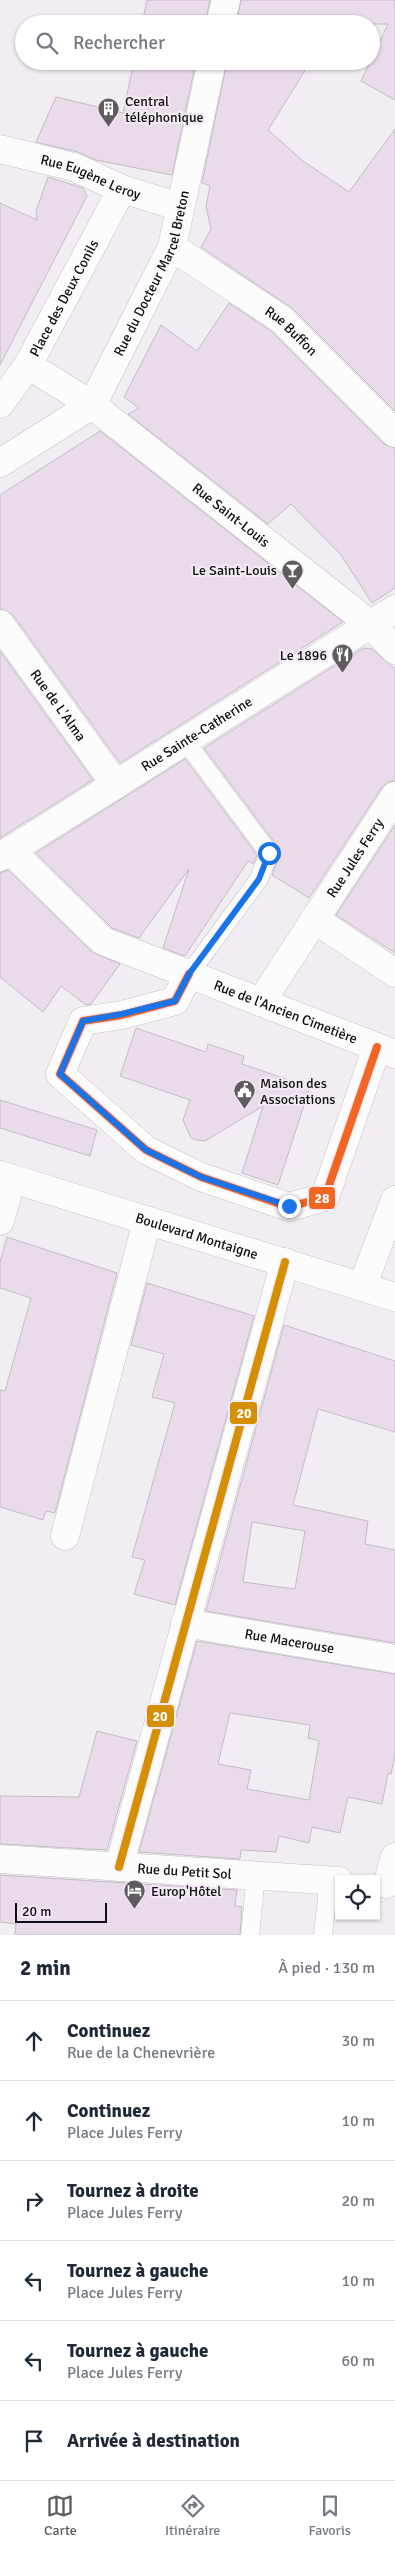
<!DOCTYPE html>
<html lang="fr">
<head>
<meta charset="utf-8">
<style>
	:root { --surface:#fff; --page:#f6f6f7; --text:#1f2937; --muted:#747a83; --line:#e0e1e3; --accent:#5f5b5f }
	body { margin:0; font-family:Signika,sans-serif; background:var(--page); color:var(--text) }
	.controls { position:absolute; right:15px; bottom:15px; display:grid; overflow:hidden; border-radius:0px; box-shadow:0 1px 4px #0004 }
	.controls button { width:45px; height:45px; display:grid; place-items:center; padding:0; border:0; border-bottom:1px solid var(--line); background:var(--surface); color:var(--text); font:25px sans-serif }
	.scale { position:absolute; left:15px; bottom:12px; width:92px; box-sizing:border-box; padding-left:5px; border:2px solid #100d10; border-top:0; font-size:14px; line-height:18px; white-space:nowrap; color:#100d10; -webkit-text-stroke:4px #f4eaf5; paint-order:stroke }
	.stop { position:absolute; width:15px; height:15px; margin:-11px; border:4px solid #1a73e8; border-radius:50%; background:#fff }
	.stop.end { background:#1a73e8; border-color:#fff; box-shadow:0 1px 5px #0008 }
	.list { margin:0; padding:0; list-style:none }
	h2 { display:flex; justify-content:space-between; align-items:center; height:65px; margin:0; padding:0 20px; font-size:21px }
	h2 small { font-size:16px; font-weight:400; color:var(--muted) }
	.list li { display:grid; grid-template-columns:32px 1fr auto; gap:15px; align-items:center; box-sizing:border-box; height:80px; padding:0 20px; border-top:1px solid var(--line) }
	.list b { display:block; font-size:19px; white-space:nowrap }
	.list p { margin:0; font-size:16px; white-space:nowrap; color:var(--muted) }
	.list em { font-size:16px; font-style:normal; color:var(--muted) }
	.icon { flex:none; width:28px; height:28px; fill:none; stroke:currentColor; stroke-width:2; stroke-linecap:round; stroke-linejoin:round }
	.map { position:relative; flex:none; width:395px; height:1935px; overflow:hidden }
	.search { position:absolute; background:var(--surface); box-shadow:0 1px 4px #0004; left:15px; right:15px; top:15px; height:55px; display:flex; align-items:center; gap:12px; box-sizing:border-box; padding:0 18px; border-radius:28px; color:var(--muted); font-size:19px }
	.sheet { height:545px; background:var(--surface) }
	nav { display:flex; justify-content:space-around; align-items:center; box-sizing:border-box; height:70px; border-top:1px solid var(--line); background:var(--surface); font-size:14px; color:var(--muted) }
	nav a { display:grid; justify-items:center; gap:2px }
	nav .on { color:var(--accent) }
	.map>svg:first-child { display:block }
</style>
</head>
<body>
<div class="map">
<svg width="395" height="1935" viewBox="0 0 395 1935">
	<rect width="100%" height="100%" fill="#f2edf2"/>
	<g fill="#eadbeb" stroke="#c1bdc1" fill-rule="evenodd">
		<path d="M147 0H210L205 24H142Z"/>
		<path d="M241 0H395V100L361 81 388 24H236Z"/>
		<path d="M134 61H196L172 175 96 160 78 152 36 142 56 97 123 113Z"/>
		<path d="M227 61H311L268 130 303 161 349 192 395 129V411L292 308 201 247 211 229 206 206 210 186 202 183Z"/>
		<path d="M48 177 83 188 87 196 0 365V203L37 220 36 211Z"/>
		<path d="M229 303 271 331 384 444 395 448V588L372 603 341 555 291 504 268 524 128 414 139 408 124 397 161 325 197 351Z"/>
		<path d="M100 431 343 622 120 763 13 615 0 609V495Z"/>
		<path d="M363 648 372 649 395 669V781L388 782 382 787 309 898 272 875 279 856 278 847 204 748Z"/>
		<path d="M0 651 93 780 0 838Z"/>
		<path d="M185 759 257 855 253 864 248 861 185 956 163 948 189 869 139 938 112 928 36 853Z"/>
		<path d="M395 825V953L336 915Z"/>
		<path d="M8 870 92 952 120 964 91 1004 86 1005 61 986 43 1012 0 977V873Z"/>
		<path d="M136 1028 206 1052 208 1044 244 1056 242 1064 310 1087 278 1185 242 1173 263 1106 205 1141 197 1140 191 1138 183 1120 190 1100 120 1076Z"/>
		<path d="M0 1100 97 1130 90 1156 0 1128Z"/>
		<path d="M7 1237 117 1273 55 1513 46 1511 43 1520 0 1507V1390L5 1391 31 1298 0 1288V1262Z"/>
		<path d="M147 1283 254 1316 175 1605 134 1594 145 1560 132 1557 175 1403 152 1397 164 1354 131 1345Z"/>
		<path d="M284 1325 395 1361V1432L318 1409 293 1505 368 1521 365 1544 395 1550V1643L206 1611ZM252 1522 305 1531 295 1589 243 1582Z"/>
		<path d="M197 1641 395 1674V1755L391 1774 388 1773 382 1804 348 1797 340 1833 312 1827 309 1843 279 1836 276 1852 241 1850 240 1859 139 1852ZM230 1713 310 1725 308 1738 319 1741 309 1800 247 1789 251 1770 218 1764Z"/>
		<path d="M97 1731 137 1741 107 1850 0 1844V1796L79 1797Z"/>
		<path d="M0 1875 237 1890 235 1906 242 1907 240 1935H15L16 1924 0 1922Z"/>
	</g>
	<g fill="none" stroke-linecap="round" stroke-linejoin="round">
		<defs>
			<g id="lane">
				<path d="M186 742 269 853 259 879 189 974"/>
				<path d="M250 1935 256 1875"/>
				<path d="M323 1935 329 1880"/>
			</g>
			<g id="street">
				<path d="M220 24 226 0"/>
				<path id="s1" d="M0 149 74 167 122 189 180 207"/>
				<path id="s2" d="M172 247 281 319 395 433"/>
				<path id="s3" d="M28 365 92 405 172 247 212 61"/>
				<path id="s4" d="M0 404 28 365 122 189"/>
				<path id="s5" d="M0 463 92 405 371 625 395 650"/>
				<path id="s6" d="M0 624 116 785"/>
				<path id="s7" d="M10 850 103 941 395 1054"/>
				<path id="s8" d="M0 857 395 609"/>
				<path d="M314 919 395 973"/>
				<path d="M189 974 175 1001 122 1015 83 1021 60 1074 146 1150 201 1177 289 1207 325 1197 377 1047"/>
				<path id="s9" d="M261 1002 395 796"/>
				<path d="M0 1221 12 1179"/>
				<path d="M362 1287 395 1200"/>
				<path d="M65 1536 147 1221"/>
				<path id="s10" d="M185 1623 395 1659"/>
				<path id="s11" d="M0 1859 339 1881"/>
				<path d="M119 1867 285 1262"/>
				<path d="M387 1884 395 1857"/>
			</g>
			<g id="secondary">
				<path id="s12" d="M0 1175 395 1297"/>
			</g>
		</defs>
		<use href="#lane" stroke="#c6c2c7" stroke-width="19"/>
		<use href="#street" stroke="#c6c2c7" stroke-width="29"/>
		<use href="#secondary" stroke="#c6c2c7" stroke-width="29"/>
		<use href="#lane" stroke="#fdfcfd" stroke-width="18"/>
		<use href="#street" stroke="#fdfcfd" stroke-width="28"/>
		<use href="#secondary" stroke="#fdfcfd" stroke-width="28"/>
		<defs>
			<path id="bus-1" d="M189 974 175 1001 122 1015 83 1021 60 1074 146 1150 201 1177 289 1207 325 1197 377 1047"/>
			<path id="bus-2" d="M119 1867 285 1262"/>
		</defs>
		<use href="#bus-1" stroke="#f4eaf5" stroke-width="11"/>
		<use href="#bus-2" stroke="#f4eaf5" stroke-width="11"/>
		<use href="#bus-1" stroke="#f26522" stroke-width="8"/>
		<use href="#bus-2" stroke="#d48f02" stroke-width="8"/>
	</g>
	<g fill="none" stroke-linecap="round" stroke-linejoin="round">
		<path stroke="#1a73e8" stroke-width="6" d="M269 853 259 879 189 974 175 1001 122 1014 83 1021 60 1074 146 1150 201 1177 289 1206"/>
	</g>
	<defs>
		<symbol id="building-pin" viewBox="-11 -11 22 30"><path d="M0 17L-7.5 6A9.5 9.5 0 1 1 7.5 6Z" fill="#5f5b5f" stroke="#f4eaf5"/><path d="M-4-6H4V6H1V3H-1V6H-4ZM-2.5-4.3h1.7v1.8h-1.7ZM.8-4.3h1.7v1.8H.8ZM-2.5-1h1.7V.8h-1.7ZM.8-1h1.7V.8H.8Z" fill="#fff"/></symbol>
		<symbol id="bar-pin" viewBox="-11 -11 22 30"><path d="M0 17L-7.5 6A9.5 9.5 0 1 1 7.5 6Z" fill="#5f5b5f" stroke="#f4eaf5"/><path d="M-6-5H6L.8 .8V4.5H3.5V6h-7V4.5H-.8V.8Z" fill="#fff"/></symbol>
		<symbol id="restaurant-pin" viewBox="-11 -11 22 30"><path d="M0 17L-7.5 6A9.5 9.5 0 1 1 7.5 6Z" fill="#5f5b5f" stroke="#f4eaf5"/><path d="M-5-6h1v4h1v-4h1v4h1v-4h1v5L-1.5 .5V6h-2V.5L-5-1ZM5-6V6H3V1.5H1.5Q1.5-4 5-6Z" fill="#fff"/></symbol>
		<symbol id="civic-pin" viewBox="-11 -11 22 30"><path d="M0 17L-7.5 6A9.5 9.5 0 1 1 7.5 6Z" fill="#5f5b5f" stroke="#f4eaf5"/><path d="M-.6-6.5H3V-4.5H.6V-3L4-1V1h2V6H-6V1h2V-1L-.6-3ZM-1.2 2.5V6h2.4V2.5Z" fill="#fff"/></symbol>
		<symbol id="hotel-pin" viewBox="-11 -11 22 30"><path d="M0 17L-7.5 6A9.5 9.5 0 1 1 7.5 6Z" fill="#5f5b5f" stroke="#f4eaf5"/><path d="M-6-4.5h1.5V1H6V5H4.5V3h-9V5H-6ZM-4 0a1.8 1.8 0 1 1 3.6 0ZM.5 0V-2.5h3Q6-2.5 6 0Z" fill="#fff"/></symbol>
	</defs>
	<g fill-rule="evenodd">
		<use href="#building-pin" x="96" y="96" width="25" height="34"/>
		<use href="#bar-pin" x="280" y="558" width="25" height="34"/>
		<use href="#restaurant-pin" x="330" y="642" width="25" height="34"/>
		<use href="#civic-pin" x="232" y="1078" width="25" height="34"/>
		<use href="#hotel-pin" x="122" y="1878" width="25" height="34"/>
	</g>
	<g text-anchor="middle" stroke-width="4.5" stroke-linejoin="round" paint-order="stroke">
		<g font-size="14" fill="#100d10" stroke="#f4eaf5" text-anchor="start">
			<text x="125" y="106">Central<tspan x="125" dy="16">téléphonique</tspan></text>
			<text x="277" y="575" text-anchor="end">Le Saint-Louis</text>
			<text x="327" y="660" text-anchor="end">Le 1896</text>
			<text x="260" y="1088">Maison des<tspan x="260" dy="16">Associations</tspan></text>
			<text x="151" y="1896">Europ'Hôtel</text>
		</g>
		<g font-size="14" fill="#100d10" stroke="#f4eaf5">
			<text dy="5" stroke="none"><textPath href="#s1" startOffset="95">Rue Eugène Leroy</textPath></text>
			<text dy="5" stroke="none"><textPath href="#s3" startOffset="221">Rue du Docteur Marcel Breton</textPath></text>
			<text dy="5" stroke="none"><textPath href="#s4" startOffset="124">Place des Deux Conils</textPath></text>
			<text dy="5" stroke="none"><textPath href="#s2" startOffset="146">Rue Buffon</textPath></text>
			<text dy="5" stroke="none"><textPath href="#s5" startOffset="286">Rue Saint-Louis</textPath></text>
			<text dy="5" stroke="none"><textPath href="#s6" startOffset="100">Rue de L'Alma</textPath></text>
			<text dy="5" stroke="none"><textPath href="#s8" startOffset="232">Rue Sainte-Catherine</textPath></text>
			<text dy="5" stroke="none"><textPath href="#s9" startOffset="172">Rue Jules Ferry</textPath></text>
			<text dy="5" stroke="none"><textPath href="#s7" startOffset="326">Rue de l'Ancien Cimetière</textPath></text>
			<text dy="5" stroke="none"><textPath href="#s12" startOffset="206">Boulevard Montaigne</textPath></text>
			<text dy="5" stroke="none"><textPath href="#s10" startOffset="106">Rue Macerouse</textPath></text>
			<text dy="5" stroke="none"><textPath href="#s11" startOffset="185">Rue du Petit Sol</textPath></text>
		</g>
	</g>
	<g stroke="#f4eaf5" stroke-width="2">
		<rect x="308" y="1186" width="28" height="24" rx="5" fill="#f26522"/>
		<rect x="229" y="1401" width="29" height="24" rx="5" fill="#d48f02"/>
		<rect x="146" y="1704" width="29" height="24" rx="5" fill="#d48f02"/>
	</g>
	<g font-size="14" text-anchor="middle" font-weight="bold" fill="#fff">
		<text x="322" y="1203">28</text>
		<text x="244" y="1418">20</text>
		<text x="160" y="1721">20</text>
	</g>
</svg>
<div class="controls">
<button><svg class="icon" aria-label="locate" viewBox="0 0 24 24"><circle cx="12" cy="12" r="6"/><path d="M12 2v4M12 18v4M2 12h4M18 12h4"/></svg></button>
</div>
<div class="scale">20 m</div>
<div class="stop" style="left:269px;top:853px"></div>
<div class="stop end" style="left:289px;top:1206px"></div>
<div class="search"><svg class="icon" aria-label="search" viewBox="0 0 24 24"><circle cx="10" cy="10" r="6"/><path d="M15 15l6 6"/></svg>Rechercher</div>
</div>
<section class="sheet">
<h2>2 min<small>À pied · 130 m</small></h2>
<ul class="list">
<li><svg class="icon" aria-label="ahead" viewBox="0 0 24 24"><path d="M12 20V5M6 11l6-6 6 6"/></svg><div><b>Continuez</b><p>Rue de la Chenevrière</p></div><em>30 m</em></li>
<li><svg class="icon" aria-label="ahead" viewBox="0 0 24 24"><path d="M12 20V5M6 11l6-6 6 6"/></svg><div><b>Continuez</b><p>Place Jules Ferry</p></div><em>10 m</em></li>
<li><svg class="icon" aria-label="right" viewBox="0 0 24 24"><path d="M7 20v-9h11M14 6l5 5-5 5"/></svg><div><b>Tournez à droite</b><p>Place Jules Ferry</p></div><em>20 m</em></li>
<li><svg class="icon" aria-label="left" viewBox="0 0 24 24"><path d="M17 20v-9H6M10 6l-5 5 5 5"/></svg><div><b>Tournez à gauche</b><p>Place Jules Ferry</p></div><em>10 m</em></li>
<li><svg class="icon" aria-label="left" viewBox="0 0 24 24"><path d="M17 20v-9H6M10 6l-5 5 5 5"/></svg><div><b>Tournez à gauche</b><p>Place Jules Ferry</p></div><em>60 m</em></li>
<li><svg class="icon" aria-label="arrive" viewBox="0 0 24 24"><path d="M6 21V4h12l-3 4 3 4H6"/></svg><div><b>Arrivée à destination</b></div></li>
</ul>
</section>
<nav>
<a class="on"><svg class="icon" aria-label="map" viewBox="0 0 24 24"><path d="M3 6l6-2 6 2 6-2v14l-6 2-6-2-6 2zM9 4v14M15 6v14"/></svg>Carte</a>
<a><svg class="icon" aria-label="directions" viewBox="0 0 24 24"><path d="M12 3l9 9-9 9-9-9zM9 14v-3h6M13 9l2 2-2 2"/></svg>Itinéraire</a>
<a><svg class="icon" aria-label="saved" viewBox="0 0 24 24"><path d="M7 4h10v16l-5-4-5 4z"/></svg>Favoris</a>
</nav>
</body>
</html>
